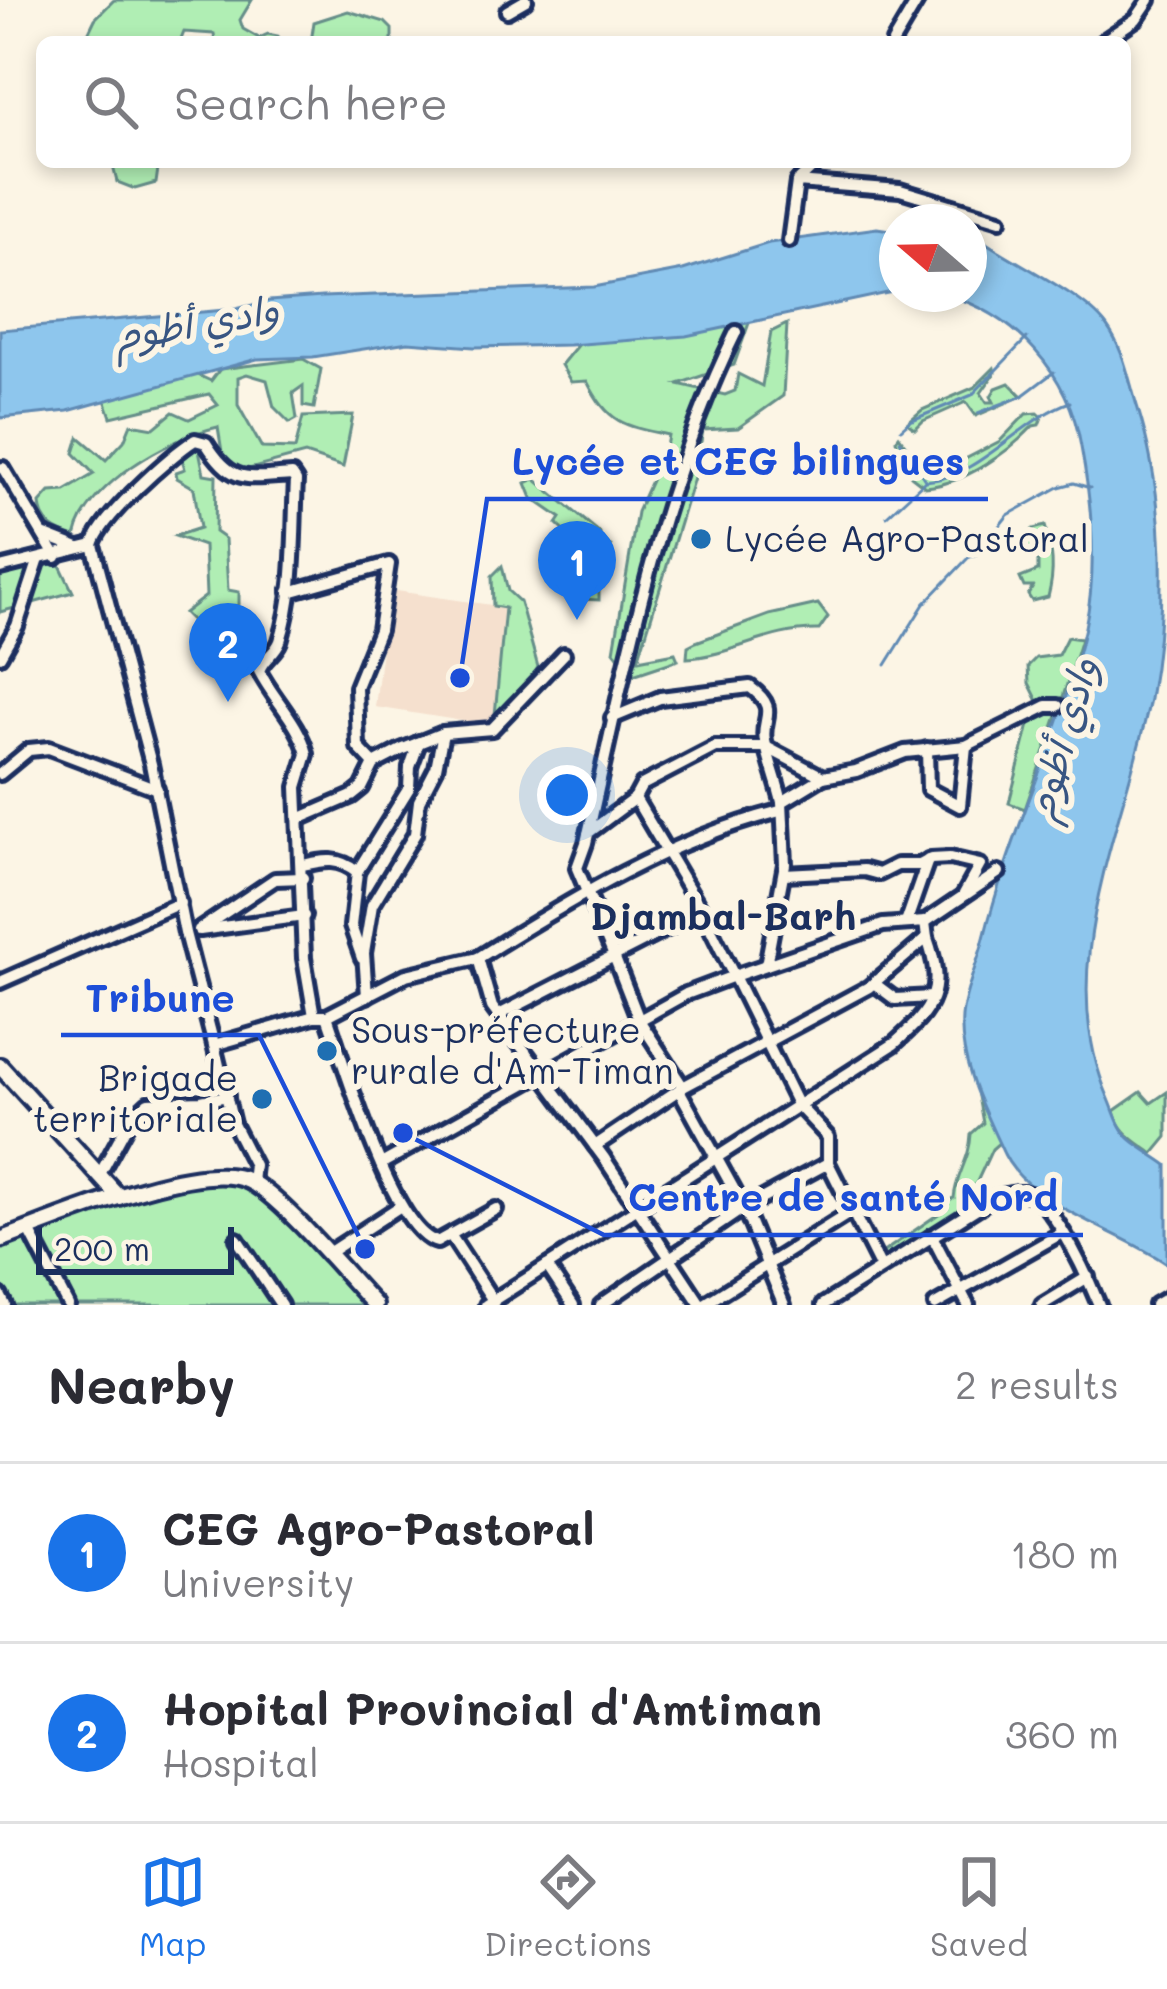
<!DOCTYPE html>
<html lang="en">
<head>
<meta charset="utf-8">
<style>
	:root { --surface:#fff; --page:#f2f2f3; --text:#2b2b33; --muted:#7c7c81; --line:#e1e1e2; --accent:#1a73e8 }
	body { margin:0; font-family:Mali,"Playpen Sans Arabic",sans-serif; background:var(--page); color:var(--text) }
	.compass { position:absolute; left:879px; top:204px; width:108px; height:108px; border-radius:50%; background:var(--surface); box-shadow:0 6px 18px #0003; rotate:290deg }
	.scale { position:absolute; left:36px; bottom:30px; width:198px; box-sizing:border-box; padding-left:12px; border:6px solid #1b2f5e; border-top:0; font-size:33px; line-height:42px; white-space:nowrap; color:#1b2f5e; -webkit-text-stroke:9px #fcf5e5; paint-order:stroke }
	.you { position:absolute; left:567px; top:795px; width:42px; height:42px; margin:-30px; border:9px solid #fff; border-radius:50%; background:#1a73e8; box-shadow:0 0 0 18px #1a73e833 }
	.badge { display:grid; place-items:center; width:78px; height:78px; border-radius:50%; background:var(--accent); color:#fff; font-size:39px; font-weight:700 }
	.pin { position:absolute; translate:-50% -99px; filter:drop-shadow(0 3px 6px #0008) }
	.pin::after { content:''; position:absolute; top:63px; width:42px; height:36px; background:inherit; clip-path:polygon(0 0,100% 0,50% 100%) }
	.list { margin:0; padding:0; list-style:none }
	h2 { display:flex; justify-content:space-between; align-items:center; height:156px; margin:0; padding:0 48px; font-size:51px }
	h2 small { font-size:39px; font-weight:400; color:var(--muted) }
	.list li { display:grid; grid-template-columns:78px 1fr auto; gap:36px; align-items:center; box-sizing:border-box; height:180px; padding:0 48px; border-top:3px solid var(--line) }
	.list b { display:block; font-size:45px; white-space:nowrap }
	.list p { margin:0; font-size:39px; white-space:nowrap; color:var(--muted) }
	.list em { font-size:39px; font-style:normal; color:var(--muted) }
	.icon { flex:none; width:66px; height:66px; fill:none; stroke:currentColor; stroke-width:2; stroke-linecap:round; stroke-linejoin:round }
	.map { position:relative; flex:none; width:1167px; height:1305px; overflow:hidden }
	.search { position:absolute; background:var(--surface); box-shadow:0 6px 18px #0003; left:36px; right:36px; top:36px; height:132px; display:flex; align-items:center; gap:30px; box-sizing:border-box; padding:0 42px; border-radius:18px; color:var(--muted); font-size:45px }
	.sheet { height:516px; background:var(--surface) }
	nav { display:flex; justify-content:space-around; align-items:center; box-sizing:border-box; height:168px; border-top:3px solid var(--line); background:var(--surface); font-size:33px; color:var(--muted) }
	nav a { display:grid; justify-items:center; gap:6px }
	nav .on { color:var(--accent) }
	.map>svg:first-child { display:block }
</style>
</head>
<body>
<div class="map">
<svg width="1167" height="1305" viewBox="0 0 1167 1305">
	<rect width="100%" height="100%" fill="#fcf5e5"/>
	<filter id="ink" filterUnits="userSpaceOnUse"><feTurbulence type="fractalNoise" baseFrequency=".00833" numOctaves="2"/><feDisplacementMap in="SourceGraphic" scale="24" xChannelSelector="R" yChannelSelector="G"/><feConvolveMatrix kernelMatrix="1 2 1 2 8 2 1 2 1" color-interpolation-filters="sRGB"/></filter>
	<g filter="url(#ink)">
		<path fill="#f5e0ce" d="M389 590 505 607 494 726 375 707Z"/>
		<g fill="#b0eeb4" stroke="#668e89" stroke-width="3">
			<path d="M114 0H252L240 20 243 29 259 38 268 34 278 36 282 42H215L214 34 184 32 180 42H84L95 19Z"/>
			<path d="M348 11 385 22 392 29V42H311L314 22Z"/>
			<path d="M112 162H159L156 183 135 189 117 182Z"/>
			<path d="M728 321 749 323 734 365 678 384 725 395 735 391 738 374 762 386 771 332 787 324 783 396 738 428 703 430 696 471 638 660 675 653 678 660 633 675 614 651 637 512 666 447 668 435C623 426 608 423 587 381L571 382 561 365 579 343Z"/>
			<path d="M303 359 321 369 314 408 303 406V386L293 393 297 419 290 423 274 407 267 380 247 374 238 377V405L262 448 295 449 303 417 353 415 343 467 305 454 238 472 224 464 218 427C168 438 86 485 75 537 57 532 41 524 40 503L50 492 65 491 94 474 74 453 79 437 106 460 124 441 131 424 154 428 173 412 189 419 218 405 209 394 111 417 100 385 191 372 211 381 220 369Z"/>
			<path d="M994 368 995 373 981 393 987 402H994L991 396 996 388 1009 383 1022 396 976 416 966 402 923 421 915 429 907 423 922 410 975 387Z"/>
			<path d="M1038 413 1042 417 1039 425 1033 426C1007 454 963 484 925 487L911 476 906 459 900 456 896 440 899 436 922 467 936 474 1000 441 1026 414Z"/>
			<path d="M198 445 204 474 216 476 215 532 225 539 228 590 239 592V604L223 612 225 624 207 632 200 618 193 622 184 613 206 596 204 546 175 536 200 528 194 488 177 478 176 472 185 469 182 459Z"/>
			<path d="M535 479 600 533V540L611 546 610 564 601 566 607 574 599 586V600L582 599 585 590 576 586 584 578 582 571 590 555 557 524 561 518 532 498 526 483Z"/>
			<path d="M1045 526C1053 551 1055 571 1048 597L1032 601 1028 595 1033 587H1024L1020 578 1038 571V547L1030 550 1024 544 1033 529Z"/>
			<path d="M58 561 73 592 0 612V573Z"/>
			<path d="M502 566 508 591 520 602 538 667 512 710 506 728 494 726 505 608 493 606 492 576Z"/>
			<path d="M818 604 828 617 819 630C769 629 734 655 687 658L688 646 696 642 769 615Z"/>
			<path d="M1067 637 1081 639 1062 700 1039 703 1029 683 1028 666 1036 658 1058 655Z"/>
			<path d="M1048 708 1058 713 1025 809 1009 803 1031 717Z"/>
			<path d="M977 1091 1000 1142 992 1149 974 1188 986 1193 983 1201 902 1255 881 1258 882 1253 947 1208 943 1202 954 1198C956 1174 970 1160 971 1134L983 1123Z"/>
			<path d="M1141 1092 1151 1103 1167 1092V1137L1153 1154C1136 1141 1119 1133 1114 1111Z"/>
			<path d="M241 1178 286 1204 369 1305H0V1241L173 1182Z"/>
		</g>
		<g fill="#8ec6ed" stroke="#608ab4" stroke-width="3">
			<path d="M877 228 897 231V291L686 336 569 345 474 347 408 342 313 357 257 359 68 411 0 418V330L236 309 269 301 322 297 594 287 683 270 769 243Z"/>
			<path d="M969 241 985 242C1016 263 1085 296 1106 325 1125 351 1128 378 1138 409 1166 499 1167 605 1150 699 1123 829 1051 969 1109 1099 1115 1113 1118 1128 1130 1139 1140 1148 1155 1156 1167 1165V1264C1121 1231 1029 1206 1004 1154 985 1112 959 1064 962 1017 964 992 978 963 984 938 1010 832 1061 734 1085 627 1098 569 1092 505 1081 447 1069 373 1016 314 944 294H969Z"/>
		</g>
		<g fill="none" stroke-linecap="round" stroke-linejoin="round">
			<g stroke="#608ab4" stroke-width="3">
				<path d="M978 413 1022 396 1054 372"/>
				<path d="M901 429 910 421 972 395 1027 338"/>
				<path d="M900 441 925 480"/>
				<path d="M887 516 925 481C978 479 1022 418 1070 402"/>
				<path d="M886 665 924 604 968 558 977 554 1008 515 1059 487 1074 483 1090 488"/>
			</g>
			<defs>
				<g id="minor">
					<path d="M507 11 526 0"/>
					<path d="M893 42 918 0"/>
					<path d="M1102 42 1136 19 1149 0"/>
					<path d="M797 182 818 162"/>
					<path d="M789 241 797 182 900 190 1000 220"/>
					<path d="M3 468 56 557"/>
					<path d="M45 535 78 548"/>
					<path d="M0 568 93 545"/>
					<path d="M289 592 389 564 379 630 356 687 358 747 374 764"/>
					<path d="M0 656 17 626 39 559"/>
					<path d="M612 718 660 698 750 687C781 710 760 718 765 741 769 761 777 781 782 802"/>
					<path d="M927 749 928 789 960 806 966 746"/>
					<path d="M0 774 29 750 49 748 157 789"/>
					<path d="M635 798 642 785 715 747H766L823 777 856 771 905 752 966 746 1047 706H1058"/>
					<path d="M301 818 352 796 362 788 374 764 401 750 443 733 492 729 564 654"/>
					<path d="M588 833 635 798 702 911 614 956 577 868 586 843C625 671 657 492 736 332"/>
					<path d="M303 865C324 860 339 857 357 872L351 926 362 958"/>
					<path d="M357 872 409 788 410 767 419 742"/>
					<path d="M784 874 864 870 879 874 897 865H920L931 859 950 858 980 865 964 894"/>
					<path d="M925 922 999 872"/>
					<path d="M906 923 928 860"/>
					<path d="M199 930 275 879 303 878"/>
					<path d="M200 930 304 916"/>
					<path d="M478 958C573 898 671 839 780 811"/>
					<path d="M766 965 785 864 782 802 823 777"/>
					<path d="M0 982 180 903"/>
					<path d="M875 984 895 999 932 997"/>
					<path d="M367 996 364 953 372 905 415 834 419 801 436 768 443 733"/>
					<path d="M499 1015 614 956 639 1020 683 1087"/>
					<path d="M314 1016 304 958 297 787 307 754C299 723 274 700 259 671 263 658 275 654 280 641 296 591 293 533 296 481L292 475C246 478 232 485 206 443L195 440C171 455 99 519 93 545L151 764 185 933 214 1045 314 1016H327L406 975 478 958 492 1007 604 1158 701 1305"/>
					<path d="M327 1016C344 1062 392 1231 437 1242L496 1209"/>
					<path d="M214 1045 233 1124 254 1165 252 1182"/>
					<path d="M679 1090 744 1208 784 1305"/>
					<path d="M381 1164 686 994 734 976 702 911"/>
					<path d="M100 1174 129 1121 148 1103 201 1101 227 1096"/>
					<path d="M29 1230 68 1305"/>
					<path d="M451 1236 494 1302"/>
					<path d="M932 1236 968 1305"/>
					<path d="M237 1239 281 1305"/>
					<path d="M327 1254 399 1207"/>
					<path d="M547 1266 573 1305"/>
					<path d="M881 1268 828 1163V1137L797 1104 734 976 883 925 925 922 927 938"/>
					<path d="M0 1295 5 1305"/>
					<path d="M486 1305 894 1044C935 1008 945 990 927 938L869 987 683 1087 595 1146"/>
					<path d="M601 1305 739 1211 828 1163"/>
					<path d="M703 1305 851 1212"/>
					<path d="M823 1305 993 1198C1004 1196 1022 1190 1032 1195 1056 1207 1089 1280 1099 1305"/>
					<path d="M935 1305 1062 1233"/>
					<path d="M1042 1305 1088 1277"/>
					<path d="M1155 1305 1167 1298"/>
				</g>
				<g id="major">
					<path d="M0 1066 119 1197"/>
					<path d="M0 1240C52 1221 200 1157 249 1181 282 1197 347 1276 375 1305"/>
				</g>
			</defs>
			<use href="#minor" stroke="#1b2f5e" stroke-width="20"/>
			<use href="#major" stroke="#1b2f5e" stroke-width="22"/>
			<use href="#minor" stroke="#fcf5e5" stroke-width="10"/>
			<use href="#major" stroke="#fcf5e5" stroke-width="14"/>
		</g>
	</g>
	<g fill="#1f6fb2" stroke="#fcf5e5" stroke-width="4.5">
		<circle cx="701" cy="539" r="12"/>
		<circle cx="327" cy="1051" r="12"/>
		<circle cx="262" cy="1099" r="12"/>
	</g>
	<g text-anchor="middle" stroke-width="12" stroke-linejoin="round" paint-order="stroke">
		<g font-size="36" fill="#1b2f5e" stroke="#fcf5e5" text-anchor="start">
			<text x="725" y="552">Lycée Agro-Pastoral</text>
			<text x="351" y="1043">Sous-préfecture<tspan x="351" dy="41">rurale d'Am-Timan</tspan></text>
			<text x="238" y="1091" text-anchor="end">Brigade<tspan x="238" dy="41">territoriale</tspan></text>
		</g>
		<g font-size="39" font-style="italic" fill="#385582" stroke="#fcf5e5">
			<text transform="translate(196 323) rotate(-10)" y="14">وادي أظوم</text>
			<text transform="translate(1062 739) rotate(-74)" y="14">وادي أظوم</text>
		</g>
		<g font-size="39" font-weight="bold" fill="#1b2f5e" stroke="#fcf5e5">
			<text x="723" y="930">Djambal-Barh</text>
		</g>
	</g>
	<path fill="none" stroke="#1d4ed8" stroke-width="4.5" d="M460 678L487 499H988M365 1249L259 1035H61M403 1133L604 1235H1083"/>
	<g fill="#1d4ed8" stroke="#fcf5e5" stroke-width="4.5">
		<circle cx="460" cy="678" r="12"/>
		<circle cx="365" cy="1249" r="12"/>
		<circle cx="403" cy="1133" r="12"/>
	</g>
	<g font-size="39" text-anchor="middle" font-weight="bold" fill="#1d4ed8" stroke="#fcf5e5" stroke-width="12" stroke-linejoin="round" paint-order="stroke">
		<text x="738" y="475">Lycée et CEG bilingues</text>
		<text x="160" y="1012">Tribune</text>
		<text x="843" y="1211">Centre de santé Nord</text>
	</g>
</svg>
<svg class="compass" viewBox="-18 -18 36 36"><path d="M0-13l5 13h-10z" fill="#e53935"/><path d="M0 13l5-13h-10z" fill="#7c7c81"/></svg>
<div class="scale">200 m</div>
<div class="you"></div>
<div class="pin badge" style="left:577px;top:620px">1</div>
<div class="pin badge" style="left:228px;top:702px">2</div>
<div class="search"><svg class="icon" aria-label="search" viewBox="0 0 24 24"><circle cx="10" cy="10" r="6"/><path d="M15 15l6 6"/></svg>Search here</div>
</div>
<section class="sheet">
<h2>Nearby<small>2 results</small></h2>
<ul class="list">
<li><span class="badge">1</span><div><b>CEG Agro-Pastoral</b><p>University</p></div><em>180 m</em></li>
<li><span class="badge">2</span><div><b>Hopital Provincial d'Amtiman</b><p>Hospital</p></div><em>360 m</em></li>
</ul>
</section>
<nav>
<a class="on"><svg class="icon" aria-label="map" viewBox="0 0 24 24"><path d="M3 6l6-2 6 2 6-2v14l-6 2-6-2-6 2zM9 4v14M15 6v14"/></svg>Map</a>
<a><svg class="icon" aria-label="directions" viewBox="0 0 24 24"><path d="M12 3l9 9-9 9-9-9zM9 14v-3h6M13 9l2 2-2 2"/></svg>Directions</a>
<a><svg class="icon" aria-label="saved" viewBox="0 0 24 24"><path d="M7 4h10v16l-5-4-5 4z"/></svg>Saved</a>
</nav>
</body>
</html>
